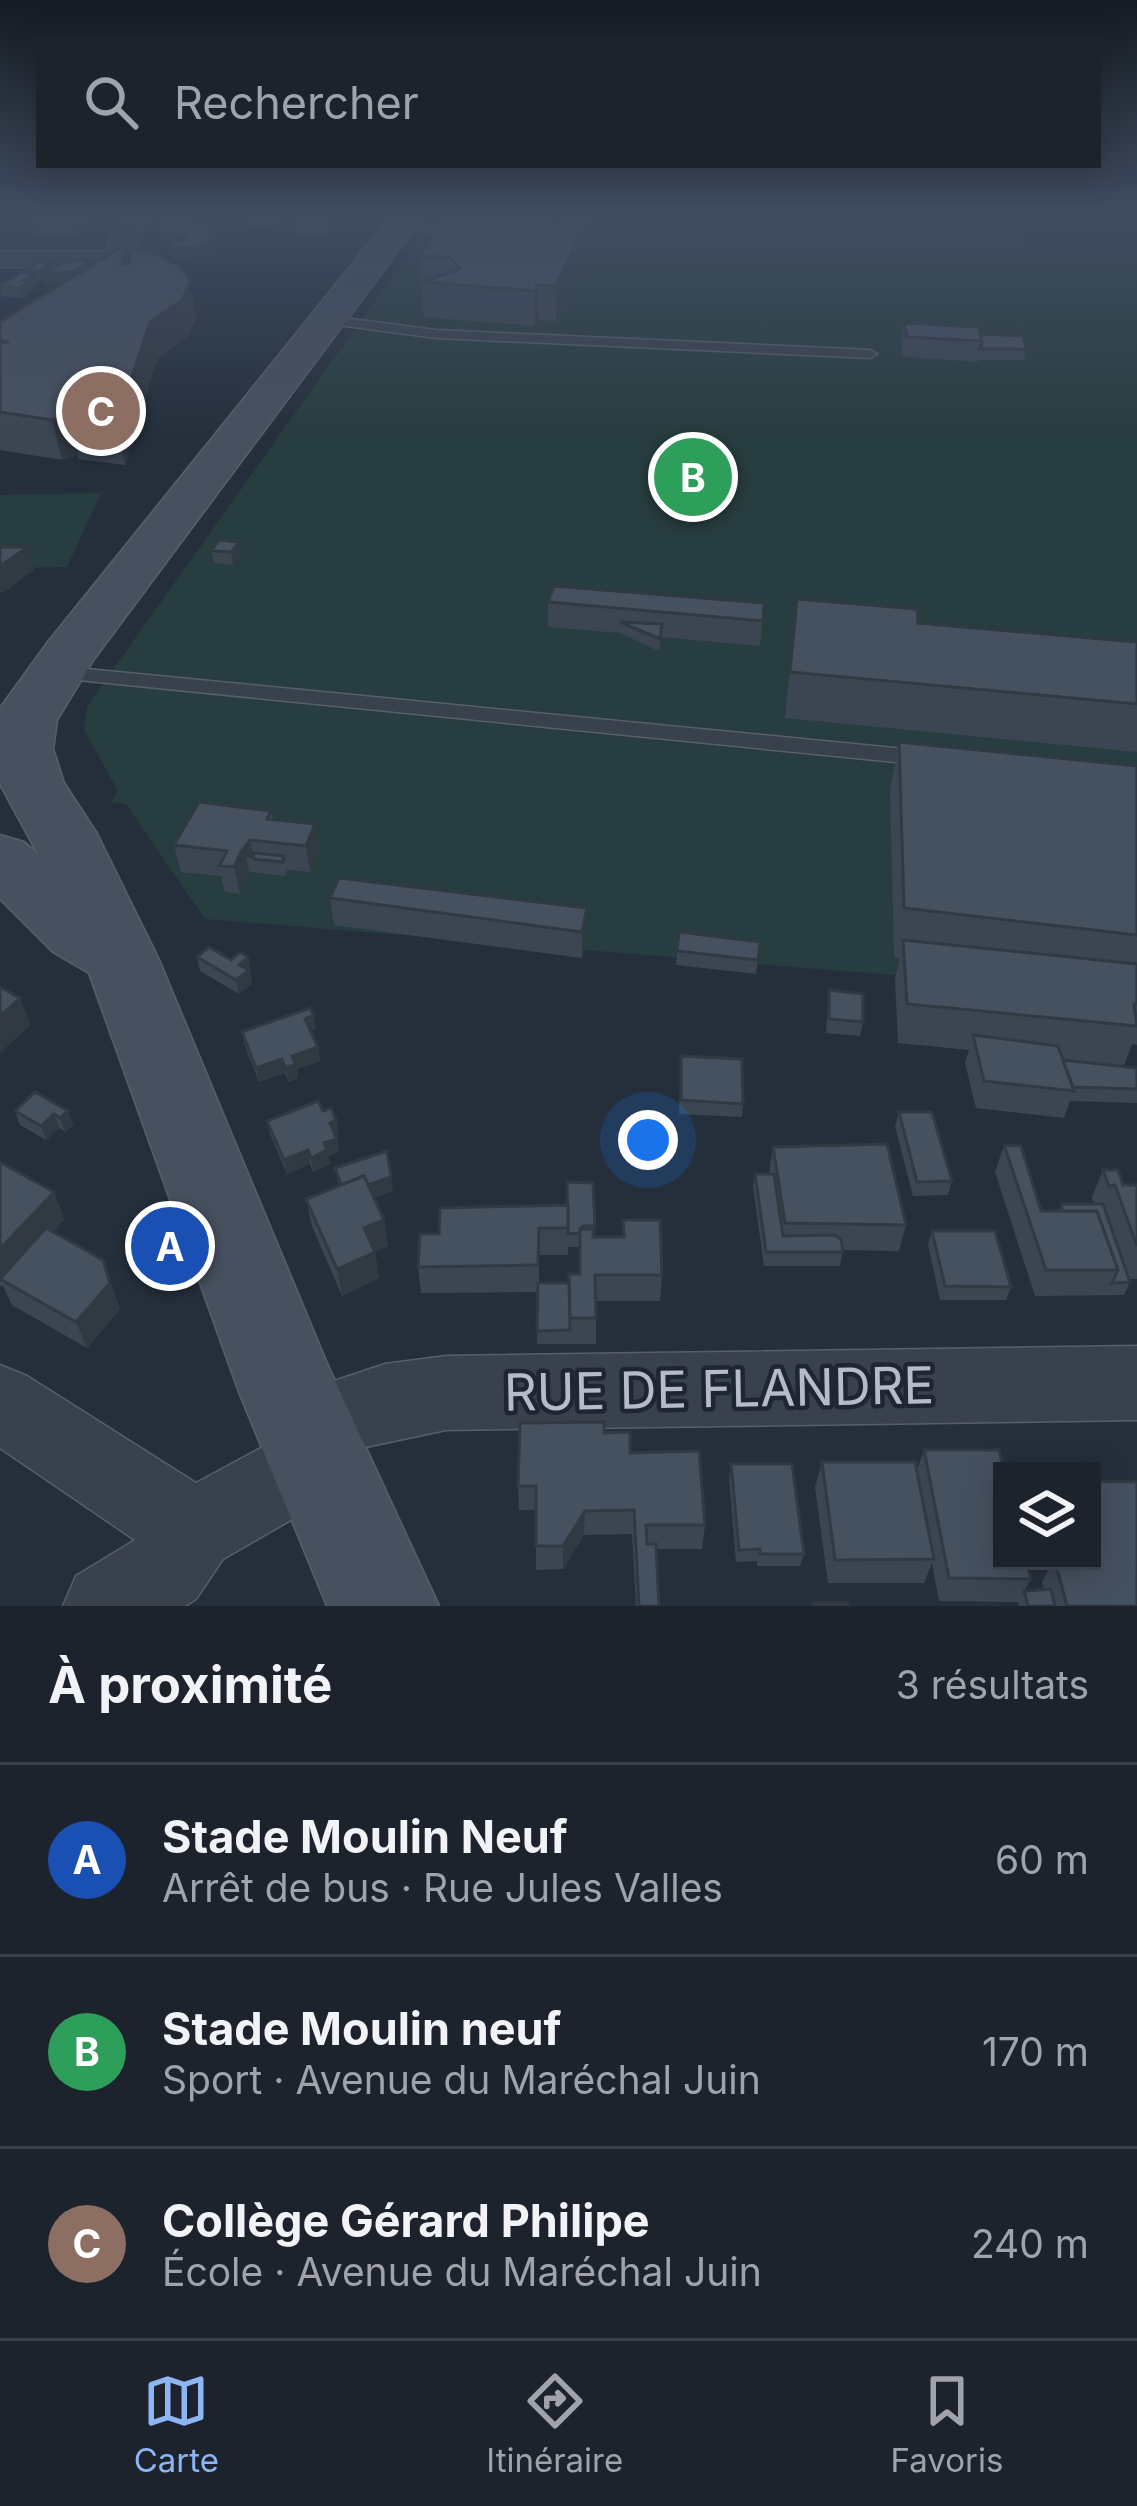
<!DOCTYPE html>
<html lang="fr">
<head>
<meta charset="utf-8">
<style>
	:root { --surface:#1c232d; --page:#292f39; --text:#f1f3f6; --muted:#a0a4aa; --line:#3a4049; --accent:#8eb5f3 }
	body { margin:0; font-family:Inter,sans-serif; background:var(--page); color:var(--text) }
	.controls { position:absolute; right:36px; bottom:36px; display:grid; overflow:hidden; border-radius:0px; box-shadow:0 6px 30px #0003 }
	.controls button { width:108px; height:108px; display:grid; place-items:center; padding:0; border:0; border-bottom:3px solid var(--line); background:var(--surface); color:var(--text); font:60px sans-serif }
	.you { position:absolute; left:648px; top:1140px; width:42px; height:42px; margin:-30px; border:9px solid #fff; border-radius:50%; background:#1a73e8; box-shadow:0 0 0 18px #1a73e833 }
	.badge { display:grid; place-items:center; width:78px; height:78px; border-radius:50%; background:var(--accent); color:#fff; font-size:39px; font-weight:700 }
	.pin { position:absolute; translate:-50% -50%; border:6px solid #fff; box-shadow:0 3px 12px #0006 }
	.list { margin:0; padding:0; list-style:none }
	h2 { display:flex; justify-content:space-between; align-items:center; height:156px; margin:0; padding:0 48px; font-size:51px }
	h2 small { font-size:39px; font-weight:400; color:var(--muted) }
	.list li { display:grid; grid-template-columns:78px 1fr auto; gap:36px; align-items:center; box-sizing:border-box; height:192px; padding:0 48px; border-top:3px solid var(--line) }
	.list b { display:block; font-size:45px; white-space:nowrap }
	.list p { margin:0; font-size:39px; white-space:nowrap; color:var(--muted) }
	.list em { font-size:39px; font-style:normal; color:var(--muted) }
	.icon { flex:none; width:66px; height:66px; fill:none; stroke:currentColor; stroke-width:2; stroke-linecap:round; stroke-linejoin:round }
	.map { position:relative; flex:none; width:1137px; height:1606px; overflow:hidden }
	.search { position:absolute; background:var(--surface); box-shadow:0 6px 30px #0003; left:36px; right:36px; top:36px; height:132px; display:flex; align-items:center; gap:30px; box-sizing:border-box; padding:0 42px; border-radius:0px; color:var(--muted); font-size:45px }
	.sheet { height:732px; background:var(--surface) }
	nav { display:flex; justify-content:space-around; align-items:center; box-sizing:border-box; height:168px; border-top:3px solid var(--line); background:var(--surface); font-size:33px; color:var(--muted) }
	nav a { display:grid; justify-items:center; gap:6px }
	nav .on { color:var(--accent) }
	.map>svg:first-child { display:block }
</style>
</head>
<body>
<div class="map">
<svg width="1137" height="1606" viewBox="0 0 1137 1606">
	<rect width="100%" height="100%" fill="#252f3c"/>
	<g fill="#283d3f">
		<path d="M438 212H1015L1026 241 1137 249V995L205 919 126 804 111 802 118 791 84 730 87 706Z"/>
		<path d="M101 493 67 567 0 568V495Z"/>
	</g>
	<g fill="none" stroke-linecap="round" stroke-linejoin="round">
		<defs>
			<g id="lane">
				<path d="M455 212H467L448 235 393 227 399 223 445 227Z"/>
				<path d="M554 212H604C593 218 565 218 554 212Z"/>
				<path d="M328 316 436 330 870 350 877 354 870 358 436 338 323 323 321 320Z"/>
				<path d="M56 666 925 751 937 758 925 765 48 677 45 672Z"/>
			</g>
			<g id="street">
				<path d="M125 212H151L134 252 121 266 0 267V251L105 252Z"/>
				<path d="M1137 1346V1420L446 1430 356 1449 360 1459 348 1487 223 1559 196 1599 185 1606H63L76 1576 135 1540 0 1448V1365L27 1376 196 1483 272 1442 266 1427 277 1400 385 1364 446 1356Z"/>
			</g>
			<path id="secondary" d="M394 212H427L94 659 57 720 53 749 64 783 96 832 159 960 328 1366 439 1606H327L239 1392 89 973 53 952 0 899V835L24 842 38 854 0 784V708L48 642Z"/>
		</defs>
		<use href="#lane" stroke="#575f6b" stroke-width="3"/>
		<use href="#street" stroke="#575f6b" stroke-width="3"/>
		<use href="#secondary" stroke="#575f6b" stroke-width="3"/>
		<use href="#lane" fill="#39414d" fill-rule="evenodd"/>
		<use href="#street" fill="#39414d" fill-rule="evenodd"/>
		<use href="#secondary" fill="#47505f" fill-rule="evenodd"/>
	</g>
	<g fill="#3c4653" fill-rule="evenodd">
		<path d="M65 212H92L78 238 31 235 29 226 63 215Z"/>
		<path d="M167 212H199L198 217H195V226L214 225 216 234 209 255 171 259 170 249 183 242 185 238 161 239 159 230 168 215Z"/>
		<path d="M243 212H278L277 228 246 229Z"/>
		<path d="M317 212H349L348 218H326L329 228 328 237 297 238 296 229 318 217Z"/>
		<path d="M533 213 552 224 585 258 556 321 538 320 535 326 424 317 419 256Z"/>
		<path d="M131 256 196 317 188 336 157 359 125 465 79 459 78 455 62 460 0 450V322L64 282 46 284 45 278 37 281V283L33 286 34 290 22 298 1 296 0 285 26 273 25 270 52 263 53 269 95 264Z"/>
		<path d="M904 323 980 334 1026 349 1024 360H978V362L903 357 901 343Z"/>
		<path d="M211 551 241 554 233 565 214 563Z"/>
		<path d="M797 599 918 623 1137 642V752L785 718Z"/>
		<path d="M548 602 764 603 760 646 661 637 659 651 620 633 548 627Z"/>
		<path d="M899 742 1137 766V1045L1132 1044 1124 1066 1063 1059 1137 1068V1103L1070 1101 1064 1118 976 1108 965 1063 969 1050 898 1043 895 979 900 958 894 957 890 789Z"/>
		<path d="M271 811 273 819 315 824 319 850 310 872 287 870 285 876 251 872 246 879 240 894 225 892 221 876 181 872 174 845Z"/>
		<path d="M330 898 587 908 586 935 582 958 334 925Z"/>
		<path d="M679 932 760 942 756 974 676 965Z"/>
		<path d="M197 957 231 960 248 957 252 984 239 994 200 971Z"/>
		<path d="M829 990 863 1022 860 1036 826 1033Z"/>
		<path d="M316 1029 311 1031 318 1047 320 1061 297 1069 298 1078 288 1082 285 1073 259 1082 245 1046 242 1032Z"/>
		<path d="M681 1056 743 1104 742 1117 679 1114Z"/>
		<path d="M15 1111H68L73 1125 65 1132 59 1128 46 1140 20 1125Z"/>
		<path d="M323 1111 336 1120 339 1134 335 1136 339 1152 328 1156 330 1164 313 1172 310 1164 287 1174 270 1134 267 1121Z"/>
		<path d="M899 1112 952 1181 948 1195 913 1196 895 1126Z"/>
		<path d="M1004 1145 1041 1211H1058L1061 1204H1094L1092 1197 1103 1170 1123 1185H1137V1279H1129L1130 1282 1124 1295 1035 1296 995 1172Z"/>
		<path d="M773 1147 906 1225 899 1251 843 1250 840 1266H764L753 1187 755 1174H769Z"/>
		<path d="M0 1162 54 1192 64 1219 53 1232 103 1260 120 1309 87 1348 12 1305 3 1286H0Z"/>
		<path d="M335 1168 393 1191 374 1198 384 1220 388 1246 375 1252 379 1278 342 1296 312 1226 306 1199 339 1186Z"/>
		<path d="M593 1183 595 1237H623V1220L662 1275 660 1301H596V1344H537L538 1292 421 1293 418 1267 439 1234 567 1205ZM568 1245V1247H579V1274L569 1283H539V1255H568Z"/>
		<path d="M932 1231 1011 1287 1006 1300H940L928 1244Z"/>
		<path d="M604 1433 630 1453 705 1525 702 1549H656L659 1606H636L632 1534 584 1535 563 1569 536 1570V1510H519L518 1486Z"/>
		<path d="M924 1450 1031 1579 1024 1591 1044 1589 1042 1582 1053 1561H1092L1137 1606H1019L1018 1602 939 1601 932 1563 924 1583H828L815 1487 822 1462 917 1470Z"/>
		<path d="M731 1464 804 1554 800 1566H757V1561L736 1562 729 1477Z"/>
	</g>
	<g fill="#313943">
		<path d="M85 212H92L78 238 75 228Z"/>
		<path d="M214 225 216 234 209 255 171 259 170 249Z"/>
		<path d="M585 225V258L556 321V286Z"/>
		<path d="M128 243 135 277 121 265Z"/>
		<path d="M93 259 96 269 76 281 46 284 45 278 40 281 38 271 52 263 54 272Z"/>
		<path d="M35 273 37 283 33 286 34 290 22 298 19 288 24 280Z"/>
		<path d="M190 282 196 317 188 336 157 359 125 465 116 425 150 322Z"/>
		<path d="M537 285 538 320 535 326V291Z"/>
		<path d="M71 415 69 419 78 455 62 460 52 420Z"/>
		<path d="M239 542 241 554 233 565 231 552Z"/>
		<path d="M28 547 34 570 5 592 0 593V566Z"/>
		<path d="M315 824 319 850 310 872 306 846Z"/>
		<path d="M250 840 254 859 246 858 249 872H251L246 879 240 894 234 867 241 852Z"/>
		<path d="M587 908 586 935 582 958V932Z"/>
		<path d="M248 957 252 984 239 994 236 980 239 965Z"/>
		<path d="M20 998 31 1025 0 1053V1016Z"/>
		<path d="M314 1015 316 1029 308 1032 305 1019Z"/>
		<path d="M318 1047 320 1061 297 1069 298 1078 288 1082 285 1068 292 1056Z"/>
		<path d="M282 1059 285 1073 259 1082 256 1068Z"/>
		<path d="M68 1111 73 1125 65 1132 60 1118Z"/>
		<path d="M54 1114 59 1128 46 1140 41 1126Z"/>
		<path d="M336 1120 339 1134 332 1137 330 1123Z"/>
		<path d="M337 1139 339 1152 328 1156 330 1164 313 1172 311 1158 324 1143Z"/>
		<path d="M308 1150 310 1164 287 1174 284 1160Z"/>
		<path d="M391 1177 393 1191 347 1208 344 1194Z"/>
		<path d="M54 1192 64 1219 6 1283 0 1279V1249Z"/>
		<path d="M384 1220 388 1246 375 1252 379 1278 342 1296 337 1269 364 1228Z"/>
		<path d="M103 1260 120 1309 87 1348 76 1322Z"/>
		<path d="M585 1511 584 1535 563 1569V1546Z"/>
	</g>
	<g fill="#465160" stroke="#313943" stroke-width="3">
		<path d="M65 212H85L75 228 29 226 33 219 63 215Z"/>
		<path d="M449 212 552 214 548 223 585 225 556 286 537 285 535 291 422 282 461 269 449 257 419 256Z"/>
		<path d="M194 214 189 229 159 230 165 215Z"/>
		<path d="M299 215 328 218 327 228 296 229Z"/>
		<path d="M214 225 207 246 170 249 172 242H183L191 226Z"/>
		<path d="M128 243 121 265 128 264 134 248 153 253 181 267 190 282 182 300 150 322 116 425 69 419 71 415 52 420 0 412V342H9L0 341V322Z"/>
		<path d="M93 259 73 272 44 274 65 262Z"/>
		<path d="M39 261 52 263 38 271 25 270Z"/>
		<path d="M21 272 35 273 24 280 32 281 19 288 0 286Z"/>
		<path d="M904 323 979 327 982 341 907 337Z"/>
		<path d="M980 334 1023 336 1026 349H980L982 341Z"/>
		<path d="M219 540 239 542 231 552 211 551Z"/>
		<path d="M0 547H28L0 566Z"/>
		<path d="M554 586 764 603 763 621 548 602Z"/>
		<path d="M797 599 917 609 918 623 1137 642V704L790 672Z"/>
		<path d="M620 622 662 624 660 639Z"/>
		<path d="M899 742 1137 766V935L904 908Z"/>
		<path d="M199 802 271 811 267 819 315 824 306 846 250 840 241 852 234 867 219 866 227 851 174 845Z"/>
		<path d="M253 853 284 856 283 862 254 859Z"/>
		<path d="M339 878 587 908 582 932 330 898Z"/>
		<path d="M679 932 760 942 758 960 677 951Z"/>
		<path d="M903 940 1137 964V1004H1134L1137 1026 907 1004Z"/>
		<path d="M209 947 231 960 240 952 248 957 239 965 249 970 236 980 197 957Z"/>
		<path d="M0 987 20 998 0 1016Z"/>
		<path d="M829 990 863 994V1022L829 1019Z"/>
		<path d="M310 1008 314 1015 305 1019 318 1047 292 1056 296 1064 285 1068 282 1059 256 1068 242 1032Z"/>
		<path d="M973 1035 1058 1046 1074 1091 984 1081Z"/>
		<path d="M681 1056 742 1059 743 1104 681 1100Z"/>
		<path d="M1063 1060 1137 1068V1089L1073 1087Z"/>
		<path d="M35 1092 68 1111 60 1118 54 1114 41 1126 15 1111Z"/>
		<path d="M318 1101 323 1111 331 1108 336 1120 330 1123 337 1139 324 1143 327 1150 311 1158 308 1150 284 1160 267 1121Z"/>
		<path d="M899 1112H932L952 1181 917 1182Z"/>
		<path d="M887 1144 906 1225 785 1223 773 1147Z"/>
		<path d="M1004 1145 1021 1146 1041 1211H1097L1118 1270H1046Z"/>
		<path d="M387 1151 391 1177 368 1185 364 1176 341 1185 335 1168Z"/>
		<path d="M0 1162 54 1192 0 1249Z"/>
		<path d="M1103 1170H1118L1123 1185H1137V1246L1115 1185 1109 1186Z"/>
		<path d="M755 1174H774L783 1236 834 1235 841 1239 843 1252H766Z"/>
		<path d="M364 1176 384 1220 364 1228 375 1252 337 1269 306 1199Z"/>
		<path d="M567 1182 593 1183 595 1226H583L580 1233 568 1234Z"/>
		<path d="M1061 1204H1103L1130 1282 1112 1283 1118 1270 1097 1211H1062Z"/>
		<path d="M568 1205V1228H539L538 1265 418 1267 420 1234H439L440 1208Z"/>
		<path d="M623 1220H660L662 1275H595L596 1318H570L569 1274H580V1229H593V1237H624Z"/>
		<path d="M46 1228 103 1260 110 1283 76 1322 0 1279Z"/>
		<path d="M932 1231H995L1011 1287 945 1286Z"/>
		<path d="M538 1283H569L570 1330 537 1331Z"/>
		<path d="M604 1422V1433L630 1432V1453L699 1451 705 1525H646L647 1544H656L659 1606H639L634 1510 585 1511 563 1546H536V1486H518L520 1423Z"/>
		<path d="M924 1450H999L1004 1471H1002V1561H1026L1031 1579 949 1578Z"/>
		<path d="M822 1462H915L934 1559 835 1560Z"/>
		<path d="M731 1464H792L804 1554H760V1549L739 1550Z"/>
		<path d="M1092 1481 1137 1482V1606H1067L1055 1561H1092Z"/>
		<path d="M1051 1589 1055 1606H1028L1024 1591Z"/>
		<path d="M813 1603H847L848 1606H814Z"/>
	</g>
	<linearGradient id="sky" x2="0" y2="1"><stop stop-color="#141a21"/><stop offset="0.49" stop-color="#404d61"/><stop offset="1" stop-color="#404d61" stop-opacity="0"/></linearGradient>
	<rect width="1137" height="437" fill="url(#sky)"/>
	<g text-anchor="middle" stroke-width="9" stroke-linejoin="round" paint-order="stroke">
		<g font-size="51" fill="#b5bcc8" stroke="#1e2632">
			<text transform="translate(719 1389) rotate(-1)" y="18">RUE DE FLANDRE</text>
		</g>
	</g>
</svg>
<div class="controls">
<button><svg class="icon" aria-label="layers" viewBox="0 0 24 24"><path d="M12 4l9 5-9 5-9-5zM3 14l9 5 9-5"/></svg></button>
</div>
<div class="you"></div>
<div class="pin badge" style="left:170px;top:1246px;background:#1a4fb4">A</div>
<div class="pin badge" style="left:693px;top:477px;background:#2e9e5b">B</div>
<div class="pin badge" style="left:101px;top:411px;background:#8d6e63">C</div>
<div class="search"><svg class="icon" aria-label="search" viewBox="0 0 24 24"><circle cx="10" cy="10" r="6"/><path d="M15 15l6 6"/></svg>Rechercher</div>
</div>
<section class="sheet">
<h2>À proximité<small>3 résultats</small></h2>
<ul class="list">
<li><span class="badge" style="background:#1a4fb4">A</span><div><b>Stade Moulin Neuf</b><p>Arrêt de bus · Rue Jules Valles</p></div><em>60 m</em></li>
<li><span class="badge" style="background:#2e9e5b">B</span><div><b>Stade Moulin neuf</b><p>Sport · Avenue du Maréchal Juin</p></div><em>170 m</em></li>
<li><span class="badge" style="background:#8d6e63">C</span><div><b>Collège Gérard Philipe</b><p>École · Avenue du Maréchal Juin</p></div><em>240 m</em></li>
</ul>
</section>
<nav>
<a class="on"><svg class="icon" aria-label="map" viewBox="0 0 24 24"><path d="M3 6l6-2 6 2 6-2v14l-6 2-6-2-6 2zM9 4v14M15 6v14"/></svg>Carte</a>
<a><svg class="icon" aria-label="directions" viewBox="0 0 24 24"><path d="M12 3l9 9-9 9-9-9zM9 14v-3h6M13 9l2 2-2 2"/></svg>Itinéraire</a>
<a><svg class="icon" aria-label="saved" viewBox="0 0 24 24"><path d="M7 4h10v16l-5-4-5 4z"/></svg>Favoris</a>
</nav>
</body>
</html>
